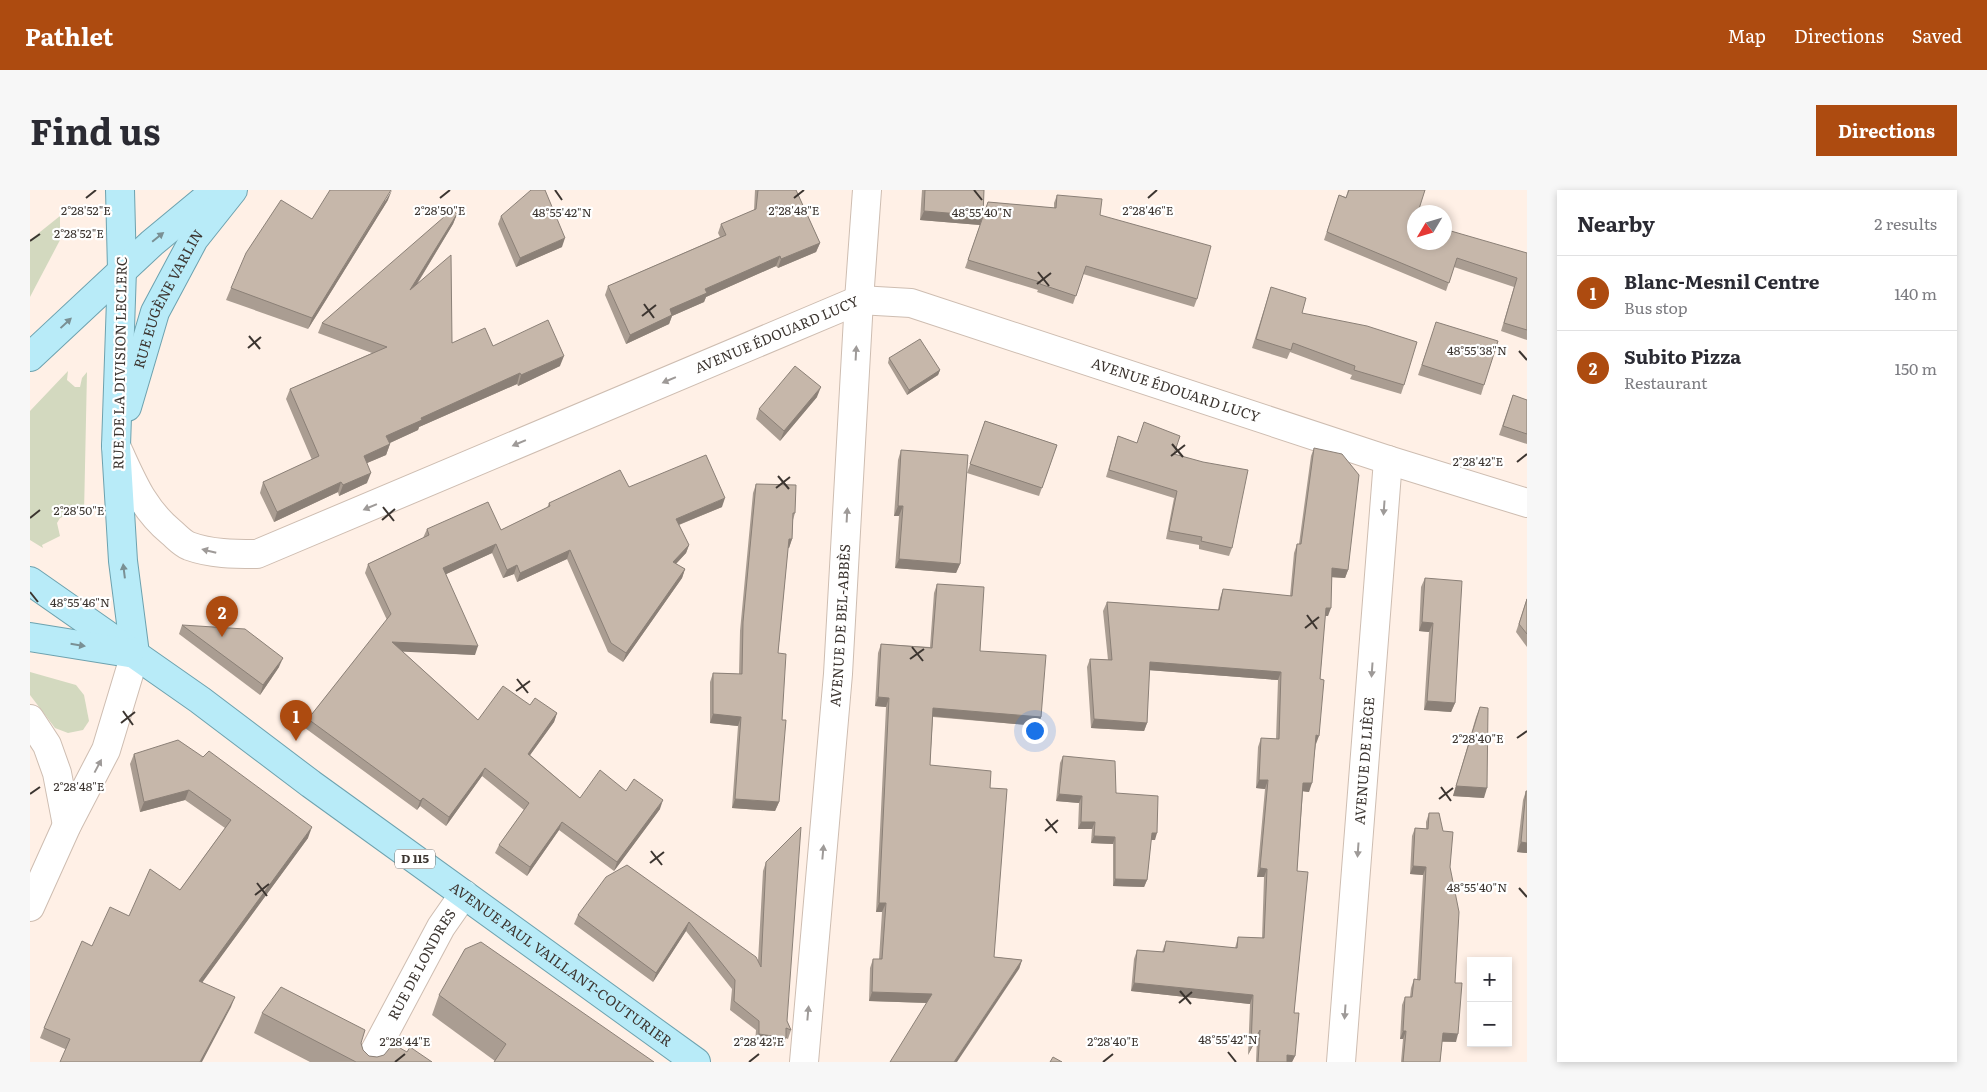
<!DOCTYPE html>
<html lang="en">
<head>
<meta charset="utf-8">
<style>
	:root { --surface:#fff; --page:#f7f7f7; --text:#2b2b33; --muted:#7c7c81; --line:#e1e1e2; --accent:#ad4b10 }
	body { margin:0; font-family:Literata,serif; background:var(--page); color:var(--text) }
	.controls { position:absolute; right:15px; bottom:15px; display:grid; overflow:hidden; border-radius:0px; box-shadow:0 2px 8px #0003 }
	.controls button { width:45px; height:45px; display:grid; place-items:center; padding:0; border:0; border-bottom:1px solid var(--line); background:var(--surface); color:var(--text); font:25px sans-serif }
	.compass { position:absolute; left:1377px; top:15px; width:45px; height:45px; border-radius:50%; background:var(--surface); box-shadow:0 2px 8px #0003; rotate:232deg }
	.you { position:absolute; left:1004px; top:540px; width:18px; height:18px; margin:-12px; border:4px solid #fff; border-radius:50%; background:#1a73e8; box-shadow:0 0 0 8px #1a73e833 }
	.badge { display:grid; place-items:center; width:32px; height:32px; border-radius:50%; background:var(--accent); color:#fff; font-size:16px; font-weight:700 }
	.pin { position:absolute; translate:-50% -41px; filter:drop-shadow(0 1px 2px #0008) }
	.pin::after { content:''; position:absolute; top:26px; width:18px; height:15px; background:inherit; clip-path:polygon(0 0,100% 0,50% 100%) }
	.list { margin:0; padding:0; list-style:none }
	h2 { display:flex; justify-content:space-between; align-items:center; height:65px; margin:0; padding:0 20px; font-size:21px }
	h2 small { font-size:16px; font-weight:400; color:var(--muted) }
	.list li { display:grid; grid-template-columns:32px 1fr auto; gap:15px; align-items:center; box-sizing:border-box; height:75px; padding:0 20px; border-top:1px solid var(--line) }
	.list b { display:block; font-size:19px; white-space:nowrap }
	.list p { margin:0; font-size:16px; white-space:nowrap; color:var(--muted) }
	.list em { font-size:16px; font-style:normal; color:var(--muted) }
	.map { position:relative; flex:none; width:1497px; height:872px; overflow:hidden; border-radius:0px }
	header { display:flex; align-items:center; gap:30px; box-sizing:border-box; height:70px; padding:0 25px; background:var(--accent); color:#fff }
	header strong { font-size:24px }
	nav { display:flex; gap:28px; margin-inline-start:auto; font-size:18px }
	.intro { display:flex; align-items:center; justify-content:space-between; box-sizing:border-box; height:120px; padding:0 30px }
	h1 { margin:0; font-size:35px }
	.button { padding:12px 22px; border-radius:0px; background:var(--accent); color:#fff; font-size:18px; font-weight:700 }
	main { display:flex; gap:30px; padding:0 30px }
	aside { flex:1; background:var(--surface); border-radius:0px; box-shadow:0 2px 8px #0003 }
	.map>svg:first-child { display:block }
</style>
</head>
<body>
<header>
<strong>Pathlet</strong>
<nav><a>Map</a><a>Directions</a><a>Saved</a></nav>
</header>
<div class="intro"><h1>Find us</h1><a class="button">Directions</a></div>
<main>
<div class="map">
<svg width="1497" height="872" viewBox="0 0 1497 872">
	<rect width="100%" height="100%" fill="#fff0e6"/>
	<g fill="#d3d9bf">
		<path d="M30 26V50L0 107V50Z"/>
		<path d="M38 181 37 190 45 197H50L52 188 57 182 54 324 44 322 30 328 27 333 30 346 12 355 13 358 0 350V221Z"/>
		<path d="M0 482 46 495 54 505 59 531 53 540 38 543 25 538 0 505Z"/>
	</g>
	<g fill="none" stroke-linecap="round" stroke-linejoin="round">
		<defs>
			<g id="minor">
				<path id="s1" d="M86 256C102 290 112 318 141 342 147 347 152 353 159 356 181 364 204 364 227 364L829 110 881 113 1358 270 1497 313"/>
				<path id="s2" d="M339 872 411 737 434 704"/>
				<path id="s3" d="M774 872 808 484 829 110 837 0"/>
				<path id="s4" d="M1311 872 1358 270"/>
			</g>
			<g id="secondary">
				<path d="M0 529 17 555 27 583 37 635"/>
				<path d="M0 717 37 635 76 560 105 464"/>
			</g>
			<g id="primary">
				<path d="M90 0 92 80 86 256 93 371 105 464"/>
				<path d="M0 167 122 53 186 0"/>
				<path id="s5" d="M97 217 125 122 164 49 203 0"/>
				<path id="s6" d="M0 391 170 510 281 594 666 872"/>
				<path d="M0 447 99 463"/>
			</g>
		</defs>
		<use href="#minor" stroke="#cebdb1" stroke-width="30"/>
		<use href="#secondary" stroke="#cebdb1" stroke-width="30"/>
		<use href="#primary" stroke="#6da2af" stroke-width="30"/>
		<use href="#minor" stroke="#fff" stroke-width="28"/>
		<use href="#secondary" stroke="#fff" stroke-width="28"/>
		<use href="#primary" stroke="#b8ebf8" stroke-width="28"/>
	</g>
	<g fill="#aa9d92">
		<path d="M725 0H766L790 53 786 62 748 78 746 76 676 107 674 112 642 126 639 134 596 154 575 105 578 96 690 47 688 43 691 34 724 20Z"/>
		<path d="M892 0H954L950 35 890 30Z"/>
		<path d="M1318 0H1395L1384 22V52L1497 63V150L1471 141 1484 97 1424 77 1416 101 1294 50 1309 5 1316 7Z"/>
		<path d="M1027 5 1070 25 1167 109 1164 117 1053 84 1043 114 1007 102 1008 100 935 78 958 12 1024 18V13Z"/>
		<path d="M358 10 278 139 196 110 201 98 282 29Z"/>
		<path d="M427 24 423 34 386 96 422 153 463 156 530 176 488 196 487 194 389 237 388 240 360 253V254L356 265 337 273V293L309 306 308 302 244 332 230 303 233 292 282 270 256 209 260 199 342 163 288 143 292 133Z"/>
		<path d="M471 26 532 57 486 77 468 34Z"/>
		<path d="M1241 97 1272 123 1374 195 1371 204 1320 189 1322 185 1260 162 1257 169 1222 158Z"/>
		<path d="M1403 142 1454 195 1451 205 1388 185Z"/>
		<path d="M859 168 910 180 908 185 877 205 858 173Z"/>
		<path d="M1483 205 1497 210V254L1469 245Z"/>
		<path d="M787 207 750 251 726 229 729 219Z"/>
		<path d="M955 231 1027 255 1009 306 937 283Z"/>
		<path d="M1088 246 1107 253 1144 264 1202 358 1199 366 1169 359V355L1136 349 1144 308 1076 287Z"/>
		<path d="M1284 258 1318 380 1315 388 1302 387 1298 426H1295L1290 489 1286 554 1279 602 1273 601 1267 681 1264 823 1265 866 1262 872H1226L1227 848 1218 865 1220 814 1101 801 1104 769 1107 760 1132 762 1136 751 1205 758 1208 747 1232 748 1234 687H1227L1235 599 1226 598 1228 557 1231 548 1246 549 1248 490 1119 480 1117 533 1114 541 1061 538 1057 477 1060 469 1078 470 1073 421 1077 412 1188 420 1190 408 1193 399 1260 406 1264 363 1267 354H1269L1281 266Z"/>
		<path d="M871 260 930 374 926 383 865 378 869 326H864L868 270Z"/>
		<path d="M726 294 765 323 763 330 762 349 759 358H758L748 463 752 530 749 612 745 621 702 618 708 536 680 533V492L683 483 709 484 710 441 723 303Z"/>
		<path d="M599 297 692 317 649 335 659 355 656 363 646 374 655 379 652 388 593 472 578 462 537 369 487 392 484 384 473 388 462 363 416 384 445 465 372 461 448 530 500 515 527 523 524 532 500 565 550 608 596 601 630 619 584 681 529 640 497 686 465 663 469 655 494 620 452 586 416 636 390 616 387 620 275 538 278 529 357 430 335 383 338 374 393 348 397 339 471 340 517 318 519 313Z"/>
		<path d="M1395 388 1425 513 1421 522 1394 520 1399 442 1389 441 1391 397Z"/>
		<path d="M907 394 950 461 1011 527 1008 536 903 527 900 575 960 598 964 767 992 770 989 779 897 813 839 811 840 778 843 769H849L852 722H846L856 517 845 516 848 463 851 454 900 457 904 403Z"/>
		<path d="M1497 408V457L1486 442Z"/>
		<path d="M152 435 249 477 230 505 149 444Z"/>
		<path d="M1450 517 1454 608 1423 606 1446 527Z"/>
		<path d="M104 564 278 648 172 792 201 817 35 859 10 848 14 838 62 756 150 700 195 638 155 610 110 622 100 574Z"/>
		<path d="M1033 566 1086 603 1125 650H1121L1117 690 1114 697 1083 696V654L1061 653 1062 639H1048L1049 613 1026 611 1030 573Z"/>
		<path d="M1496 601H1497V663L1487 662 1493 610Z"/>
		<path d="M1399 623 1420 677 1425 793 1426 852H1412L1410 872H1371L1373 849H1370L1372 815 1375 807H1380L1381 798 1384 789 1387 790 1393 685 1380 684 1382 646 1385 638 1396 639V632Z"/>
		<path d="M736 672 757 831 761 840 758 849 755 848 752 857 725 853 726 840 700 820 702 799 656 741 623 792 544 734 548 725 597 675 728 771 733 681Z"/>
		<path d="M409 805 624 872 465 871 402 825Z"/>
		<path d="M232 823 331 853 333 860 339 866 347 867 377 862 402 872H280L224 843Z"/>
	</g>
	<g fill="#8b8077">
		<path d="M362 0 358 10 278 139 282 128Z"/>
		<path d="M894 21 953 26 950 35 890 30Z"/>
		<path d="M427 24 423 34 377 110 380 100Z"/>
		<path d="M535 48 532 57 486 77 490 68Z"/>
		<path d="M790 53 786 62 748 78 751 69Z"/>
		<path d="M750 66 746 76 676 107 674 112 642 126 639 134 596 154 600 145 640 119 675 99Z"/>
		<path d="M534 166 530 176 488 196 491 185Z"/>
		<path d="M910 180 908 185 877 205 879 200Z"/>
		<path d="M490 183 487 194 389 237 388 240 353 256 356 246 391 228Z"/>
		<path d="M791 197 787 207 750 251 754 241Z"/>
		<path d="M360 254 356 265 330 276 334 266Z"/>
		<path d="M341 283 337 293 309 306 313 295Z"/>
		<path d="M311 292 308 302 244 332 247 322Z"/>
		<path d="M695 308 692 317 643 337 646 329Z"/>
		<path d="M868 316H873L869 326H864Z"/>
		<path d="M759 349H762L759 358H756Z"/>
		<path d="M466 354 462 363 410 387 413 378Z"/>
		<path d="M659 355 656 363 640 380 643 372Z"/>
		<path d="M540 360 537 369 487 392 490 383Z"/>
		<path d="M869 369 930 374 926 383 865 378Z"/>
		<path d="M487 375 484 384 473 388 477 380Z"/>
		<path d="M1302 378 1318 380 1315 388 1299 387Z"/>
		<path d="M655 379 652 388 593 472 596 463Z"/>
		<path d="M1296 418H1301L1298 426H1293Z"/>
		<path d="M1392 432 1403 433 1399 442 1389 441Z"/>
		<path d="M362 452 448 456 445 465 359 461Z"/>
		<path d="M253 468 249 477 230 505 233 495Z"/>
		<path d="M1120 472 1251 482 1248 490 1117 480Z"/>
		<path d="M848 507 859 508 856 517 845 516Z"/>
		<path d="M1397 511 1425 513 1421 522 1394 520Z"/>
		<path d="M903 518 1011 527 1008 536 900 526Z"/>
		<path d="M527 523 524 532 495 572 498 564Z"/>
		<path d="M683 524 711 527 708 536 680 533Z"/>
		<path d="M1064 529 1117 533 1114 541 1061 538Z"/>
		<path d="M1286 545 1289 546 1286 554H1283Z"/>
		<path d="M455 578 452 586 416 636 419 627Z"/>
		<path d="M1229 590H1238L1235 599 1226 598Z"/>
		<path d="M1273 593H1282L1279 602 1270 601Z"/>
		<path d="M1426 596 1457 598 1454 608 1423 606Z"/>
		<path d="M159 600 155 610 110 622 114 612Z"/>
		<path d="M1029 604 1052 606 1049 613 1026 611Z"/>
		<path d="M393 608 390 616 387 620 390 611Z"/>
		<path d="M705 609 749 612 745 621 702 618Z"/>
		<path d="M633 610 630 619 584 681 587 672Z"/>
		<path d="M532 632 529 640 497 686 500 677Z"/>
		<path d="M1051 632H1065L1062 639H1048Z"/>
		<path d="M282 637 278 648 166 801 169 791Z"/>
		<path d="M1122 643H1127L1125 650H1120Z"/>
		<path d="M1064 646 1085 647 1083 654 1061 653Z"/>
		<path d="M1491 652 1497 653V663L1487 662Z"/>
		<path d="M1383 676 1396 677 1393 685 1380 684Z"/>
		<path d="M1230 678 1237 679 1234 687H1227Z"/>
		<path d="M1085 689 1117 690 1114 697 1083 696Z"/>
		<path d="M849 713H856L852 722H846Z"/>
		<path d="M659 732 656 741 623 792 626 783Z"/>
		<path d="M992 770 989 779 927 872H924Z"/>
		<path d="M1104 793 1223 805 1220 814 1101 801Z"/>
		<path d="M842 802 902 804 899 813 839 811Z"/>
		<path d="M205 807 201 817 172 872H170Z"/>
		<path d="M1230 840 1227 848 1218 865 1221 857Z"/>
		<path d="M1373 841H1376L1373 849H1370Z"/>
		<path d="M1413 843 1428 844 1426 852 1410 851Z"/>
		<path d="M729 844 756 848 752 857 725 853Z"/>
		<path d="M1257 865 1265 866 1262 872H1255Z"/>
	</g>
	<g fill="#c6b7aa" stroke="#8b8077">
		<path d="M300 0H361L282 128 201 98 216 63 251 10 282 29Z"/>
		<path d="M501 0H515L535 48 490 68 471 26Z"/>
		<path d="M728 0H766L790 53 751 69 750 66 675 99 677 103 640 119 642 125 600 145 578 96 696 45 691 34 726 19Z"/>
		<path d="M895 0H954L953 26 894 21Z"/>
		<path d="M1319 0H1395L1388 22H1384V52H1414V39L1497 63V140L1474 133 1487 88 1427 68 1419 93 1297 42 1309 5 1316 8Z"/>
		<path d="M1027 5 1072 9 1070 25 1181 56 1167 109 1056 76 1046 106 1010 94V92L938 70 958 12 1026 18Z"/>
		<path d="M422 20 427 24 380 100 421 65 422 153 455 138 463 156 518 130 534 166 491 185 490 183 391 228 392 230 356 246 360 254 334 266 341 283 313 295 311 292 247 322 233 292 289 266 260 199 357 157 292 133Z"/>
		<path d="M1241 97 1276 108 1272 123 1337 136 1387 152 1374 195 1324 180 1325 176 1263 153 1261 160 1226 149Z"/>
		<path d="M1406 132 1468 151 1454 195 1392 175Z"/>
		<path d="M890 149 910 180 879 200 859 168Z"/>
		<path d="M765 176 791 197 754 241 729 219Z"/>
		<path d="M1483 205 1497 210V244L1473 236Z"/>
		<path d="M955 231 1027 255 1012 298 940 274Z"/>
		<path d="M1114 232 1150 246 1144 264 1173 272 1218 280 1202 358 1171 351 1172 347 1139 341 1147 301 1079 280 1088 246 1107 253Z"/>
		<path d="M1284 258 1312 264 1329 285 1318 380 1302 378 1301 418H1296L1290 489 1294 490 1289 546 1286 545 1282 593H1273L1267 681 1278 682 1264 823H1269L1265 866 1257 865V872H1228L1230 840 1221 857 1223 805 1104 793 1107 760 1134 762 1136 751 1207 758 1208 747 1234 748 1237 679 1230 678 1238 590H1229L1231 548 1249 549 1251 482 1120 472 1117 533 1064 529 1060 469 1082 470 1077 412 1189 420 1193 399 1262 406 1267 354H1271Z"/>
		<path d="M871 260 938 265 930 374 869 369 873 316H868Z"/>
		<path d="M676 265 695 308 646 329 659 355 643 372 655 379 596 463 581 453 540 360 490 383 487 375 477 380 466 354 413 378 448 456 362 452 448 530 473 496 500 515 505 508 527 523 498 564 550 608 570 580 596 601 604 589 633 610 587 672 532 632 500 677 469 655 499 613 455 578 419 627 393 608 390 611 278 529 361 424 338 374 399 345 397 339 458 312 471 340 520 316 519 313 590 280 599 297Z"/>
		<path d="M726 294 766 295 765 323H763L762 349H759L748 463 756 464 752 530H756L749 612 705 609 711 527 683 524V483L712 484 713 432Z"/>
		<path d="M1395 388 1432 391 1425 513 1397 511 1403 433 1392 432Z"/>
		<path d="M907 394 954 397 950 461 1016 465 1011 527 903 518 900 575 961 581 960 598 977 599 964 767 992 770 924 872H860L902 804 842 802 843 769H852L856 713H849L859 508 848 507 851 454 902 458Z"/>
		<path d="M1497 409V444L1489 434Z"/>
		<path d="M152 435 215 439 253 468 233 495Z"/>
		<path d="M1450 517 1458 518 1457 598 1426 596Z"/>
		<path d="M148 550 173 567 179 561 282 637 169 791 205 807 170 872H30L40 849 14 838 52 751 62 756 80 717 99 726 120 679 150 700 201 630 159 600 114 612 104 564Z"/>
		<path d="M1033 566 1085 571 1086 603 1128 606 1127 643H1122L1117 690 1085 689V647L1064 646 1065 632H1051L1052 606 1029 604Z"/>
		<path d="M1496 601H1497V653L1491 652Z"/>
		<path d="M1399 623H1409L1413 641 1423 642 1420 677 1429 722 1425 793H1432L1428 844 1413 843 1410 872H1373L1376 841H1373L1375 807H1382L1384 789 1390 790 1396 677 1383 676 1385 638 1398 639Z"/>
		<path d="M771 637 757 831 761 840 756 838V848L729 844V831L704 811 705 790 659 732 626 783 548 725 576 687 597 675 726 767 731 777 736 672Z"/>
		<path d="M451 752 624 872H464L476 854 409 805 435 759Z"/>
		<path d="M251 797 335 840 331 853 333 860 339 866 347 867 354 865 363 854 377 862 380 857 402 872H326L232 823Z"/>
		<path d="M1023 867 1032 872H1020Z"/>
	</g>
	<defs><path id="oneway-solid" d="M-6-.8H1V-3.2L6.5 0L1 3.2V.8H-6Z" transform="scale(1.25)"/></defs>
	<g fill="#7a9094">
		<use href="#oneway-solid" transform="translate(128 47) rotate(-39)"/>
		<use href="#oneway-solid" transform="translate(36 133) rotate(-43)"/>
		<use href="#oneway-solid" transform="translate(94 381) rotate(-97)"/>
		<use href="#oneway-solid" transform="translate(48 455) rotate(9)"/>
	</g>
	<g fill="#9e9a98">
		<use href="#oneway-solid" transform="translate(826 163) rotate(-87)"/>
		<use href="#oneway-solid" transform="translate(639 190) rotate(157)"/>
		<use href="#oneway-solid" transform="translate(489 253) rotate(157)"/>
		<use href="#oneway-solid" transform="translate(340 317) rotate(157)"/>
		<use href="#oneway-solid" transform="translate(1354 318) rotate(94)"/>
		<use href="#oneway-solid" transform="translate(817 325) rotate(-87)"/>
		<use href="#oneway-solid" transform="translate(179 361) rotate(-166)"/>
		<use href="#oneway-solid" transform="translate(1342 480) rotate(94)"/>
		<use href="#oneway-solid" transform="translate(68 576) rotate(-62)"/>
		<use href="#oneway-solid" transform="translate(1328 660) rotate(94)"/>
		<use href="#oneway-solid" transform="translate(793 662) rotate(-85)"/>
		<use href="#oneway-solid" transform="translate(1315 822) rotate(94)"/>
		<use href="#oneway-solid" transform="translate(778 823) rotate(-85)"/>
	</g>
	<path fill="none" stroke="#3c3530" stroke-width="2" d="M525 0 532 10M944 0 952 10M56 8 66 0M410 8 420 0M764 8 774 0M1118 8 1127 0M0 51 10 44M1008 82 1019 96M1007 94 1021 83M614 114 624 128M612 126 626 115M219 146 230 159M218 158 231 147M1489 161 1497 170M1142 254 1153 267M1141 266 1155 255M1487 272 1497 264M748 286 759 299M746 298 760 287M353 317 364 331M0 328 10 320M352 330 365 319M0 402 8 412M1277 425 1287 439M1275 438 1289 427M882 457 893 471M880 469 894 459M487 489 498 503M486 501 500 491M93 521 103 535M91 533 105 522M1487 548 1497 541M1411 597 1421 611M0 604 10 597M1409 609 1423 598M1016 629 1027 643M1015 641 1028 630M621 661 632 675M620 673 634 662M227 693 237 706M1489 698 1497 707M225 705 239 694M1150 801 1161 814M1149 813 1162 802M1198 862 1206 872M365 872 375 864M719 872 729 864M1073 872 1083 864"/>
	<g text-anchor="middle" stroke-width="4.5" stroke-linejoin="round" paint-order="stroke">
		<rect fill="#fff" stroke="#76726e" stroke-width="1" x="365" y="659.5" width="40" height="19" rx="4"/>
		<g font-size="12" font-weight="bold" fill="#3c3530">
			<text x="385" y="673">D 115</text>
		</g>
		<g font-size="14" fill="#3c3530" stroke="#fff">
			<text dy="5" stroke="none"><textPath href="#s5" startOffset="116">RUE EUGÈNE VARLIN</textPath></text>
			<text dy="5" stroke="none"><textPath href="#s1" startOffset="759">AVENUE ÉDOUARD LUCY</textPath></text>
			<text transform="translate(90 173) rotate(-89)" y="5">RUE DE LA DIVISION LECLERC</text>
			<text dy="5" stroke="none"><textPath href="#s1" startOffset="1179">AVENUE ÉDOUARD LUCY</textPath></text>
			<text dy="5" stroke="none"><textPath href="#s3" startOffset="438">AVENUE DE BEL-ABBÈS</textPath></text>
			<text dy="5" stroke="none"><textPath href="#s4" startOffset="302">AVENUE DE LIÈGE</textPath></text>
			<text dy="5" stroke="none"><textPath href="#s2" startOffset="111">RUE DE LONDRES</textPath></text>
			<text dy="5" stroke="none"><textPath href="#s6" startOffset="655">AVENUE PAUL VAILLANT-COUTURIER</textPath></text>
		</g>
	</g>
	<g font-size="12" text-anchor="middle" fill="#3c3530" stroke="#fff" stroke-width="4.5" stroke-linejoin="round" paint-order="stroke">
		<text x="410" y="25">2°28'50"E</text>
		<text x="764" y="25">2°28'48"E</text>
		<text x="1118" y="25">2°28'46"E</text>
		<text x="56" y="25">2°28'52"E</text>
		<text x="532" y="27">48°55'42"N</text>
		<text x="952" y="27">48°55'40"N</text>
		<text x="49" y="48">2°28'52"E</text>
		<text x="1447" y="165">48°55'38"N</text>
		<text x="1448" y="276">2°28'42"E</text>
		<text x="49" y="325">2°28'50"E</text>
		<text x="50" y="417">48°55'46"N</text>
		<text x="1448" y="553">2°28'40"E</text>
		<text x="49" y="601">2°28'48"E</text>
		<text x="1447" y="702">48°55'40"N</text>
		<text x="1198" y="854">48°55'42"N</text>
		<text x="375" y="856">2°28'44"E</text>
		<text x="729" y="856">2°28'42"E</text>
		<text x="1083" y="856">2°28'40"E</text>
	</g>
</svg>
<div class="controls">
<button>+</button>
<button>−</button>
</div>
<svg class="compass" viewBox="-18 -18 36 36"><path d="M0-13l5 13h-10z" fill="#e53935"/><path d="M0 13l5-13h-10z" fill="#7c7c81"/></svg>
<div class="you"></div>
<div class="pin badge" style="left:266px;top:551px">1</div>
<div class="pin badge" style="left:192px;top:447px">2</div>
</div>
<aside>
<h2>Nearby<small>2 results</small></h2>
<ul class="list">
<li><span class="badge">1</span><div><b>Blanc-Mesnil Centre</b><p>Bus stop</p></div><em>140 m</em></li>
<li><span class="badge">2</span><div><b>Subito Pizza</b><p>Restaurant</p></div><em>150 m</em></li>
</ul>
</aside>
</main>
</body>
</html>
